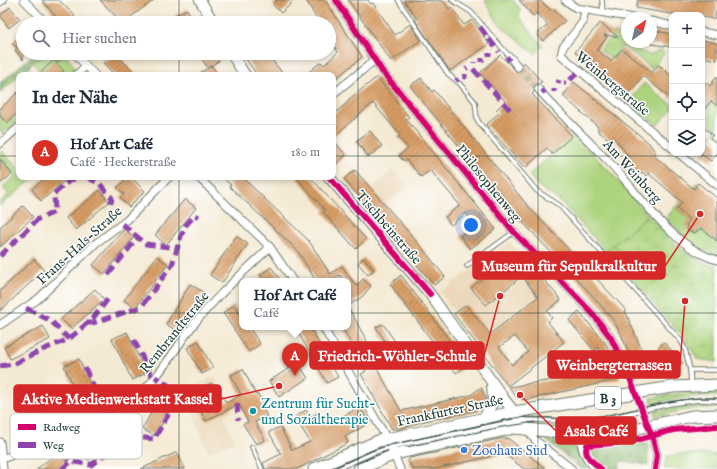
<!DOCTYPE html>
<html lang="de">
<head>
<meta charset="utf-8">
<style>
	:root { --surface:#fff; --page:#f2f2f3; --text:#1f2937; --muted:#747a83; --line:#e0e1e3; --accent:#d93025 }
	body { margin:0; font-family:"IM FELL English",serif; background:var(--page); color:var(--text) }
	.controls { position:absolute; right:12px; top:12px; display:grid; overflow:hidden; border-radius:8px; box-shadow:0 2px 6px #0003 }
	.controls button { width:36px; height:36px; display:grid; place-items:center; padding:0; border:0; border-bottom:1px solid var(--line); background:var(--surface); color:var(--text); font:20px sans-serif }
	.compass { position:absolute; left:621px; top:12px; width:36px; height:36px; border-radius:50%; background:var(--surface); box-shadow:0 2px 6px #0003; rotate:35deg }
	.you { position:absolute; left:471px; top:225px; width:14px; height:14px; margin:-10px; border:3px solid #fff; border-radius:50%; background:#1a73e8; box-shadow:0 0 0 6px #1a73e833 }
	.badge { display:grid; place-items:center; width:26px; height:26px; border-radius:50%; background:var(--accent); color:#fff; font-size:13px; font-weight:700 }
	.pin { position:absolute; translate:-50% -33px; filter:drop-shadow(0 1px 2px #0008) }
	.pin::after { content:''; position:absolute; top:21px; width:14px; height:12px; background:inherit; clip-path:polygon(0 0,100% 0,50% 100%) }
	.popup { position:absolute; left:239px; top:278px; width:112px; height:52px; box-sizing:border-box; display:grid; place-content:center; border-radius:8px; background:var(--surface); filter:drop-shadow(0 1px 3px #0005); font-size:13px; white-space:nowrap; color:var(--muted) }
	.popup b { font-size:15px; color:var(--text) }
	.popup::after { content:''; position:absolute; left:50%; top:100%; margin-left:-8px; border:8px solid transparent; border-top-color:var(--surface) }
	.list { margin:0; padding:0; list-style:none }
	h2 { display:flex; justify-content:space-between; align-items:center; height:52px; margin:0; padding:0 16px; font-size:17px }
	h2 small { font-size:13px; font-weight:400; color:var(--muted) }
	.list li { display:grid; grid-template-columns:26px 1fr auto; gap:12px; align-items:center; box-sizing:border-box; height:56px; padding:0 16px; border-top:1px solid var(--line) }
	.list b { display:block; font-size:15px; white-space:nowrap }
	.list p { margin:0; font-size:13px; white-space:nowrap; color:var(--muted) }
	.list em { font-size:13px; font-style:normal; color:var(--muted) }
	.icon { flex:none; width:22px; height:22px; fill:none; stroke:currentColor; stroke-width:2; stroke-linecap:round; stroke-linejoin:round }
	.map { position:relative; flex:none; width:717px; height:469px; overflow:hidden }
	.search { position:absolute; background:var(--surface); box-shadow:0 2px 6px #0003; left:16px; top:16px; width:320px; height:44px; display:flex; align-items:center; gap:10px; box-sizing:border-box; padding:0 14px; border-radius:22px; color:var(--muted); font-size:15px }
	.panel { position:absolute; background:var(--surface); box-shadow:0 2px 6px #0003; left:16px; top:72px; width:320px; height:108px; border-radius:8px }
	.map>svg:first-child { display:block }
</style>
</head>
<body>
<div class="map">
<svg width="717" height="469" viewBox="0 0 717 469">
	<defs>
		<pattern id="forest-firs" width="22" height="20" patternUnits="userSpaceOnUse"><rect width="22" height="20" fill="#89b56c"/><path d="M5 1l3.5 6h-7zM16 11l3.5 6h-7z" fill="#6f945a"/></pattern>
		<pattern id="park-crowns" width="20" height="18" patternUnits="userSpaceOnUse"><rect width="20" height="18" fill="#acd37d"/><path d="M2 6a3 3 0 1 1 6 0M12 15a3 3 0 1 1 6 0" fill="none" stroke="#8bac67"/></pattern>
		<pattern id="building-hatch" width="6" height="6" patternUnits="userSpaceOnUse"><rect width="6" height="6" fill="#d79c64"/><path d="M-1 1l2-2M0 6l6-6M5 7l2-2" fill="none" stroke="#ae8053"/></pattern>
	</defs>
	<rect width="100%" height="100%" fill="#fff"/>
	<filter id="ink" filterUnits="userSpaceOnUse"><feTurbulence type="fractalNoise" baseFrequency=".025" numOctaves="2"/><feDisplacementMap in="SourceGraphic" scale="8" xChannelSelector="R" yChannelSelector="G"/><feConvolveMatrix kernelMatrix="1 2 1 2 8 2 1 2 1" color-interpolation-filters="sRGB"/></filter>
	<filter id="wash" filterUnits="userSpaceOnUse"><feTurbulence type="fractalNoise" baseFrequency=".012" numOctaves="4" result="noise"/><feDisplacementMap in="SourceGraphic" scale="16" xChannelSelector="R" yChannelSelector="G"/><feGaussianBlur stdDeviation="0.9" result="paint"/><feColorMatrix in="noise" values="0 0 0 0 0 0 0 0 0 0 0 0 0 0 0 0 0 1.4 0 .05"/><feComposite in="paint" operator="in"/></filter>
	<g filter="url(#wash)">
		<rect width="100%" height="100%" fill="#f4e9d2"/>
		<g fill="#ebd8ba">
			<path d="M393 169 408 187 374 212 361 198Z"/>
			<path d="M510 242 561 300 486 357 440 292Z"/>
			<path d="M214 376 232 411 224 416 235 441 208 453 185 391Z"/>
		</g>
		<g fill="#acd37d" stroke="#668858">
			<path d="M485 0H513L520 9 519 17 543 46 535 54 498 23Z"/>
			<path d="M627 24V42L641 52 650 55 661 50 664 54 652 69 623 46 612 59 600 50 615 32 623 38Z"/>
			<path d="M35 53H64L75 68 67 75H59L63 71 54 61 41 72 33 63 0 93V83Z"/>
			<path d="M644 83 672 105V109L657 125 628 102Z"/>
			<path d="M715 99 717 101V135L714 132 716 129 702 117V114Z"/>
			<path d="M18 113 19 120 3 134 0 130V116L7 123Z"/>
			<path d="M573 136 601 162V164L606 167 648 215 606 251 561 202 538 186 529 175Z"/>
			<path d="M2 151 19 169V177H35L0 206V202L9 195 3 187 15 177 2 160 0 161V153Z"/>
			<path d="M697 182 698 183 677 209 690 220 686 224 688 231 695 233 701 228 717 241V256C695 249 682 234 666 218Z"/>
			<path d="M717 391V396L689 397 652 403 651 398 689 392Z"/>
			<path d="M700 405H717V408H698L655 416V411Z"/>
			<path d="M678 454H707L717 455V469H664L667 456Z"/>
		</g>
		<g fill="url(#forest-firs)" stroke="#547950">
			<path d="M34 53H61V59H56L53 56H45L31 62 29 68 12 78 0 91V85L3 81 28 60Z"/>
			<path d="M545 439 576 447 580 457 589 469H581Z"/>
			<path d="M648 443V465L620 461 619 469H606L594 457 591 450Z"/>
		</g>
		<path fill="url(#park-crowns)" stroke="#668858" d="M648 215C663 232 692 266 717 265V362L697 359 686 340 606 251Z"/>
		<g id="blocks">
			<g fill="url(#building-hatch)" fill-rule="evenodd">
				<path d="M42 0H59L75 16 67 23H61Z"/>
				<path d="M100 0H154L122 23Z"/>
				<path d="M277 0H295L281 13 273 5Z"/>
				<path d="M306 0H325L362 57 333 81V75H305L321 62 324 65 338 52 329 38V23H319Z"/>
				<path d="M348 0H368L371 4 373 3 395 35 410 24 421 40 391 61Z"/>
				<path d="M404 0 443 1 449 9 451 7 464 25 472 20 484 35 483 36 489 44 450 71 415 20 417 19Z"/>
				<path d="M519 0H539L551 10 553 8 565 21 543 41 537 34 548 25 537 13 533 16Z"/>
				<path d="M638 0H717V8L714 19 702 17V15H677L636 8Z"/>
				<path d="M10 7 20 19 9 28 0 15Z"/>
				<path d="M187 9 195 23H178L174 16Z"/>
				<path d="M600 23 618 37 604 35 607 37 597 50 611 61 622 49 652 73 658 65 662 67 672 77V99L643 76 628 94 575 52Z"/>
				<path d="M651 30 672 34V47L651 44Z"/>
				<path d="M23 34V60L15 50 17 48 12 43Z"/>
				<path d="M702 40 717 43V60L702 57Z"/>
				<path d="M113 53H115L137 75H115L103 63Z"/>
				<path d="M209 53H214L219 61 209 67 212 66 218 75H196L208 68 201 58Z"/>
				<path d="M242 53H266L284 75H257Z"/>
				<path d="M500 55 517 72 521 71 522 64 524 62 542 82 534 86V92L532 94 572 136 552 154 547 148 525 168 486 125 499 113 496 110 505 101 480 73Z"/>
				<path d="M54 60 64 71 59 75H38Z"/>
				<path d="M717 76V106L711 101 702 112V87L706 82 710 86Z"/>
				<path d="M377 77 409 117 406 119 496 229 470 249 460 236 475 225 466 213 451 225 445 217 459 206V204L430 170 421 177 406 159 404 161 399 156 408 148 398 137 400 135 373 103 333 137V115L349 101 348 100Z"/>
				<path d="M421 78 432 92 434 90 527 205 624 308 646 360 664 355 658 348 664 342 683 363 638 375 621 334 613 320 591 294 511 210 410 86Z"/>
				<path d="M574 82 649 143 656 153 653 155 694 189 698 183 717 198V241L701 228 695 233 688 231 686 224 690 220 677 209 682 202 648 173 647 176 642 172 637 176 632 172 624 163 630 158 615 139 610 140 598 131V127L563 96Z"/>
				<path d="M19 91V111L7 123 0 116V109Z"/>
				<path d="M702 126 713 135 710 138 717 144V154L711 161 702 155Z"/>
				<path d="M370 131 382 146 369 157 356 141Z"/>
				<path d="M333 140 346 155 333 167Z"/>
				<path d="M0 159 12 174 0 184Z"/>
				<path d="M355 170 423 249 445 277 434 285 344 179Z"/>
				<path d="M46 177H69L41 201 32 189Z"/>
				<path d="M128 177H131L145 191 129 207 120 198 124 194 117 188Z"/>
				<path d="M222 177H242L309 241 330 274 342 266 356 286 363 279 371 286 363 296 348 306V281H344L340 275 333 281H316L297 250 229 186 231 185Z"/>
				<path d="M296 177H310L366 239 356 249 323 212 325 210Z"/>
				<path d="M100 190 109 202 76 230 66 218Z"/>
				<path d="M185 199 196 208 166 245 155 235Z"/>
				<path d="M23 206 33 217 0 247V227Z"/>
				<path d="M124 229 134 237 104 274 93 265Z"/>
				<path d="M236 236 248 244 222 283 210 275Z"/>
				<path d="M157 256 168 264 135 308 124 300Z"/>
				<path d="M525 257 561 300 547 311 552 318 548 322 564 342 508 386 454 314 466 305 490 334 538 297 522 276 486 305 471 288 499 265 505 272ZM515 336 528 352 512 365 499 347Z"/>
				<path d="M364 258 374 270 368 275 358 263Z"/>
				<path d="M34 259 44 270 0 311V291Z"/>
				<path d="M271 267 281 281H264L260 275Z"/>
				<path d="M401 275 468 365 456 373 390 284Z"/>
				<path d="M190 284 203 292 178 332 166 324Z"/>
				<path d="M95 289 104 299 71 329 61 319Z"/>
				<path d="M234 305 242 317V327H249L260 344 249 352 223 313Z"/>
				<path d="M348 307 377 359 373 361 401 411 471 395 481 387 486 399 483 406 475 411 425 421 399 429H392L361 374 366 371 342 327H348Z"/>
				<path d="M579 311 606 344 620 379 525 400 517 398 509 387 570 377 571 380 606 367 598 347 594 351 569 320Z"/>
				<path d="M383 324 407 359 399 363 376 327Z"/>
				<path d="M43 326 50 339 10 359 4 347Z"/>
				<path d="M295 327H310L338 377 327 383Z"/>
				<path d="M127 332 146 373 132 380 112 339Z"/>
				<path d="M198 341 213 368 202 374 187 348Z"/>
				<path d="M79 359 98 401 84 408 64 366Z"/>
				<path d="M298 363 308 378 279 397 269 381Z"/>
				<path d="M243 369 256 395 258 394 264 405 261 406 267 416 255 422 265 440 256 444 243 424 248 422 239 404 206 421 200 410 205 408 197 391 212 383 219 397 222 395 226 403 241 395 231 375Z"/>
				<path d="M166 387 179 394 155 436 142 429Z"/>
				<path d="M32 388 49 426 36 431 20 393Z"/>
				<path d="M360 407 369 423 345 437 348 443 297 469H265L263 463 281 454 269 432 280 427 292 450 310 442 295 417 306 410 311 417 319 412 327 425Z"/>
				<path d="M116 426 124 437 91 463 82 452Z"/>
				<path d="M504 438 509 439 546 469H524L501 451 502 454 435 469H413L408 461 410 458Z"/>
				<path d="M58 452 67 463 59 469H37Z"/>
				<path d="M177 452 185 469H141Z"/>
			</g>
		</g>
	</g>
	<g filter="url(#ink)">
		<use href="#blocks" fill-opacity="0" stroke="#6a796b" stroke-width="1"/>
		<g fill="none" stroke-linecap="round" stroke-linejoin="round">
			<g stroke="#c9c7b2" stroke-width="7" stroke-dasharray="7 3.5" stroke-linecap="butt">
				<path d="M518 67 538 89"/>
				<path d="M629 376 653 439"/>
			</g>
			<defs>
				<g id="lane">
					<path d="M398 0 448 74 460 84 475 102 477 119 480 124 537 191 559 205 681 341 685 349 690 370"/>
					<path d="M452 0 471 12 510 57"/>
					<path d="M602 0 603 12"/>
					<path d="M467 266 514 232"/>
					<path d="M691 384 690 370H717"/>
					<path d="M252 447 262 469"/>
					<path d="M337 469 375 452 391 447 520 420 578 421 612 417 670 404 699 400 717 401"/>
				</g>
				<g id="street">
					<path d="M24 0 46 23"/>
					<path d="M336 0 382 71 514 232 593 314 611 338 629 376"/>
					<path d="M565 0 576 8 634 18"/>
					<path d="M0 2 3 0"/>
					<path d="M585 9 583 22 563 47 561 55 672 148"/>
					<path d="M651 21 672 26"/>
					<path d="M702 32 717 35"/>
					<path d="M74 53 95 75"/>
					<path d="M510 57 518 67"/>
					<path d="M76 75 86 66"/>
					<path d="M538 89C560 114 585 137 608 161 640 194 671 247 717 260"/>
					<path d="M333 94 375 60"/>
					<path d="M0 144 19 127"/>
					<path d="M678 153 717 185"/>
					<path d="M198 177 270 247 293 281"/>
					<path d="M0 325 38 299 96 243 127 220 169 177"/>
					<path d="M323 327 387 439 400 469"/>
					<path d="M526 428 535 440 572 469"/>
					<path d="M581 434C580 449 585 458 596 469"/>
					<path d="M653 439 657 455 655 469"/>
					<path d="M0 442 3 469"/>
					<path d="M2 459C46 443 90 428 129 402 156 384 172 353 191 328 214 298 243 273 270 247"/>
				</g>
				<g id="secondary">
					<path d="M200 0 214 23"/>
					<path d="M231 53 245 75"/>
					<path d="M329 177 430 294 504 399 526 428"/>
					<path d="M484 418 493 402 492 383"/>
				</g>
				<g id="primary">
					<path d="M314 469 378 441 514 412 673 387 717 385"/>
					<path d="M359 469 395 454 514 428 581 434 630 430 692 416 717 415"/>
				</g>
			</defs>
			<use href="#lane" stroke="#6a796b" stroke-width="5.5"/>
			<use href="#street" stroke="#6a796b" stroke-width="9"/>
			<use href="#secondary" stroke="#6a796b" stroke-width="12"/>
			<use href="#primary" stroke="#6a796b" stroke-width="13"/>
			<use href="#lane" stroke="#fff" stroke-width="3.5"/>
			<use href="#street" stroke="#fff" stroke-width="7"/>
			<use href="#secondary" stroke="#fff" stroke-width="10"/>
			<use href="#primary" stroke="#fff" stroke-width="11"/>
			<g stroke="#1f3d34" stroke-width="1">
				<path d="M406 447 502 427 535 422"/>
				<path d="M358 463 388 451"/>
				<path d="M332 469 371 451 390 445 509 419C534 414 560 421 585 418 630 414 671 396 717 398"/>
			</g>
			<g stroke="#8e44ad" stroke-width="5" stroke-dasharray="10 5" stroke-linecap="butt">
				<path d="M480 27 499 52"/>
				<path d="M489 56V53"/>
				<path d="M506 60 510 57"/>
				<path d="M482 62V58"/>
				<path d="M474 63V62"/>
				<path d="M466 69 467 68"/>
				<path d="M473 69 511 111"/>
				<path d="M463 76 465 77V74"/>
				<path d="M570 80 579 71"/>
				<path d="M456 81 458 79"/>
				<path d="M558 83 559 80"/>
				<path d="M564 83H566"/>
				<path d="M554 92V89"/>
				<path d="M542 93 545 90"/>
				<path d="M87 177 100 184 112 198 111 203"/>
				<path d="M122 224 146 244 177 248"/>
				<path d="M0 256 38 219 55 212 54 194 69 181 81 177"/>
				<path d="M108 275 138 237"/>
				<path d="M26 308 51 321 69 339"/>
				<path d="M87 323H93L141 307 172 265 181 236 186 225 195 215 199 217"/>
				<path d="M134 340 153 379"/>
				<path d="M0 366 13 364 42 350 69 339 94 317 108 299"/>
				<path d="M85 368 106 414"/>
				<path d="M237 403 238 420"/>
				<path d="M110 412 128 436 154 439 181 393 155 377"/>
				<path d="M53 441 70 461 91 465 127 438 128 436"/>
				<path d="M62 469 72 461"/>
			</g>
			<defs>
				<g id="cycleway">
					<path d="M336 0 382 71 514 232 593 314 611 338 629 376 653 439 657 455 655 469"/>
					<path d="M329 177 430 294"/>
					<path d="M601 469C593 462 583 456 587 445L628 442 673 430 717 426"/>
				</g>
			</defs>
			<use href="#cycleway" stroke="#fff" stroke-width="8"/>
			<use href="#cycleway" stroke="#d6006c" stroke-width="6"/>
		</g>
	</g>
	<path fill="none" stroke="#1f3d34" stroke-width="1" stroke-opacity="0.55" d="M179 0V23M358 0V469M538 0V469M179 53V75M0 156H19M333 156H717M179 177V469M0 313H717"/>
	<circle fill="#0f9aa8" stroke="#fff" stroke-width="1.5" cx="253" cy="411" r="4"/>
	<circle fill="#3f7fe0" stroke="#fff" stroke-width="1.5" cx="464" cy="450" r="4"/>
	<g text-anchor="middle" stroke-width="3" stroke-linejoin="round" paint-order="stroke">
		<rect fill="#fff" stroke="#627771" stroke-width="1" x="595" y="387" width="26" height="22" rx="3"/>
		<g font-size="13" font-weight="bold" fill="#1f3d34">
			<text x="608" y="403">B 3</text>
		</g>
		<g font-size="14" fill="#1f3d34" stroke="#fff">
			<text transform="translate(613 83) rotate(40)" y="5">Weinbergstraße</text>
			<text transform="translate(633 171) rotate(48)" y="5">Am Weinberg</text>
			<text transform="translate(489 183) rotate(51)" y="5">Philosophenweg</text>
			<text transform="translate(389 227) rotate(49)" y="5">Tischbeinstraße</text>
			<text transform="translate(79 245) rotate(-42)" y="5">Frans-Hals-Straße</text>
			<text transform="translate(174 332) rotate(-51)" y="5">Rembrandtstraße</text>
			<text transform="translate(450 410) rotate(-12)" y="5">Frankfurter Straße</text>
		</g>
		<g font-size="14" fill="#0d838f" stroke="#fff" text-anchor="start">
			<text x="261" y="408">Zentrum für Sucht-<tspan x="261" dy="16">und Sozialtherapie</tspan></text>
		</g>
		<g font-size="14" fill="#366cbe" stroke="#fff" text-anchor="start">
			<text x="472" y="455">Zoohaus Süd</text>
		</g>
	</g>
	<rect x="10" y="413" width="132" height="46" rx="6" fill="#fff" stroke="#bcc5c2" stroke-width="1"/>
	<rect x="18" y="424" width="18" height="6" fill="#d6006c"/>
	<rect x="18" y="442" width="18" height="6" fill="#8e44ad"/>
	<g font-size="11" fill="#1f3d34">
		<text x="43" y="431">Radweg</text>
		<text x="43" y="449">Weg</text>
	</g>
	<path fill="none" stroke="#d62828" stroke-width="1.5" d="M700 214L665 266M500 296L484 356M685 301L680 365M279 386L221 399M520 395L556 431"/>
	<g fill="#d62828" stroke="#fff" stroke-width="1.5">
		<circle cx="700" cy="214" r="4"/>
		<circle cx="500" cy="296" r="4"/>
		<circle cx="685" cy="301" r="4"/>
		<circle cx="279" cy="386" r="4"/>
		<circle cx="520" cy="395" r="4"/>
	</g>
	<g fill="#d62828" stroke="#d62828" stroke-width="1.5">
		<rect x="473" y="252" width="192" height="27" rx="4"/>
		<rect x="310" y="342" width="174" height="27" rx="4"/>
		<rect x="548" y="351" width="132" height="27" rx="4"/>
		<rect x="14" y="385" width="207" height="27" rx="4"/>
		<rect x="556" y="417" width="80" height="27" rx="4"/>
	</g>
	<g font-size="15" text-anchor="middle" font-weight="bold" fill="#fff">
		<text x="569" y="271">Museum für Sepulkralkultur</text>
		<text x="397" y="361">Friedrich-Wöhler-Schule</text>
		<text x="614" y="370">Weinbergterrassen</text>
		<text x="117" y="404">Aktive Medienwerkstatt Kassel</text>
		<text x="596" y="436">Asals Café</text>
	</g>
</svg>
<div class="controls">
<button>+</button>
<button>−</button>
<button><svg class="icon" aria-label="locate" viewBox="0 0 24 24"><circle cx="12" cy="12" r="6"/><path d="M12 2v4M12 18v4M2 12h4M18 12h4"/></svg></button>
<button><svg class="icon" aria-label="layers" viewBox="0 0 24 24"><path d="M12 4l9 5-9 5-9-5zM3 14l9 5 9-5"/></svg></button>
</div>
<svg class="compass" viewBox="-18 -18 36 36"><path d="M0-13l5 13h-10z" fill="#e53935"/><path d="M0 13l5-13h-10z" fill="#747a83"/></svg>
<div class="you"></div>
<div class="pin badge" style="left:295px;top:376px">A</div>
<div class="popup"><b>Hof Art Café</b>Café</div>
<div class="search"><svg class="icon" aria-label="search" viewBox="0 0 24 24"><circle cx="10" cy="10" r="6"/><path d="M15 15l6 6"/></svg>Hier suchen</div>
<section class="panel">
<h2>In der Nähe<small></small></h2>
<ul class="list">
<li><span class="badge">A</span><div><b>Hof Art Café</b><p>Café · Heckerstraße</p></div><em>180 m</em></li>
</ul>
</section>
</div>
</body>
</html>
